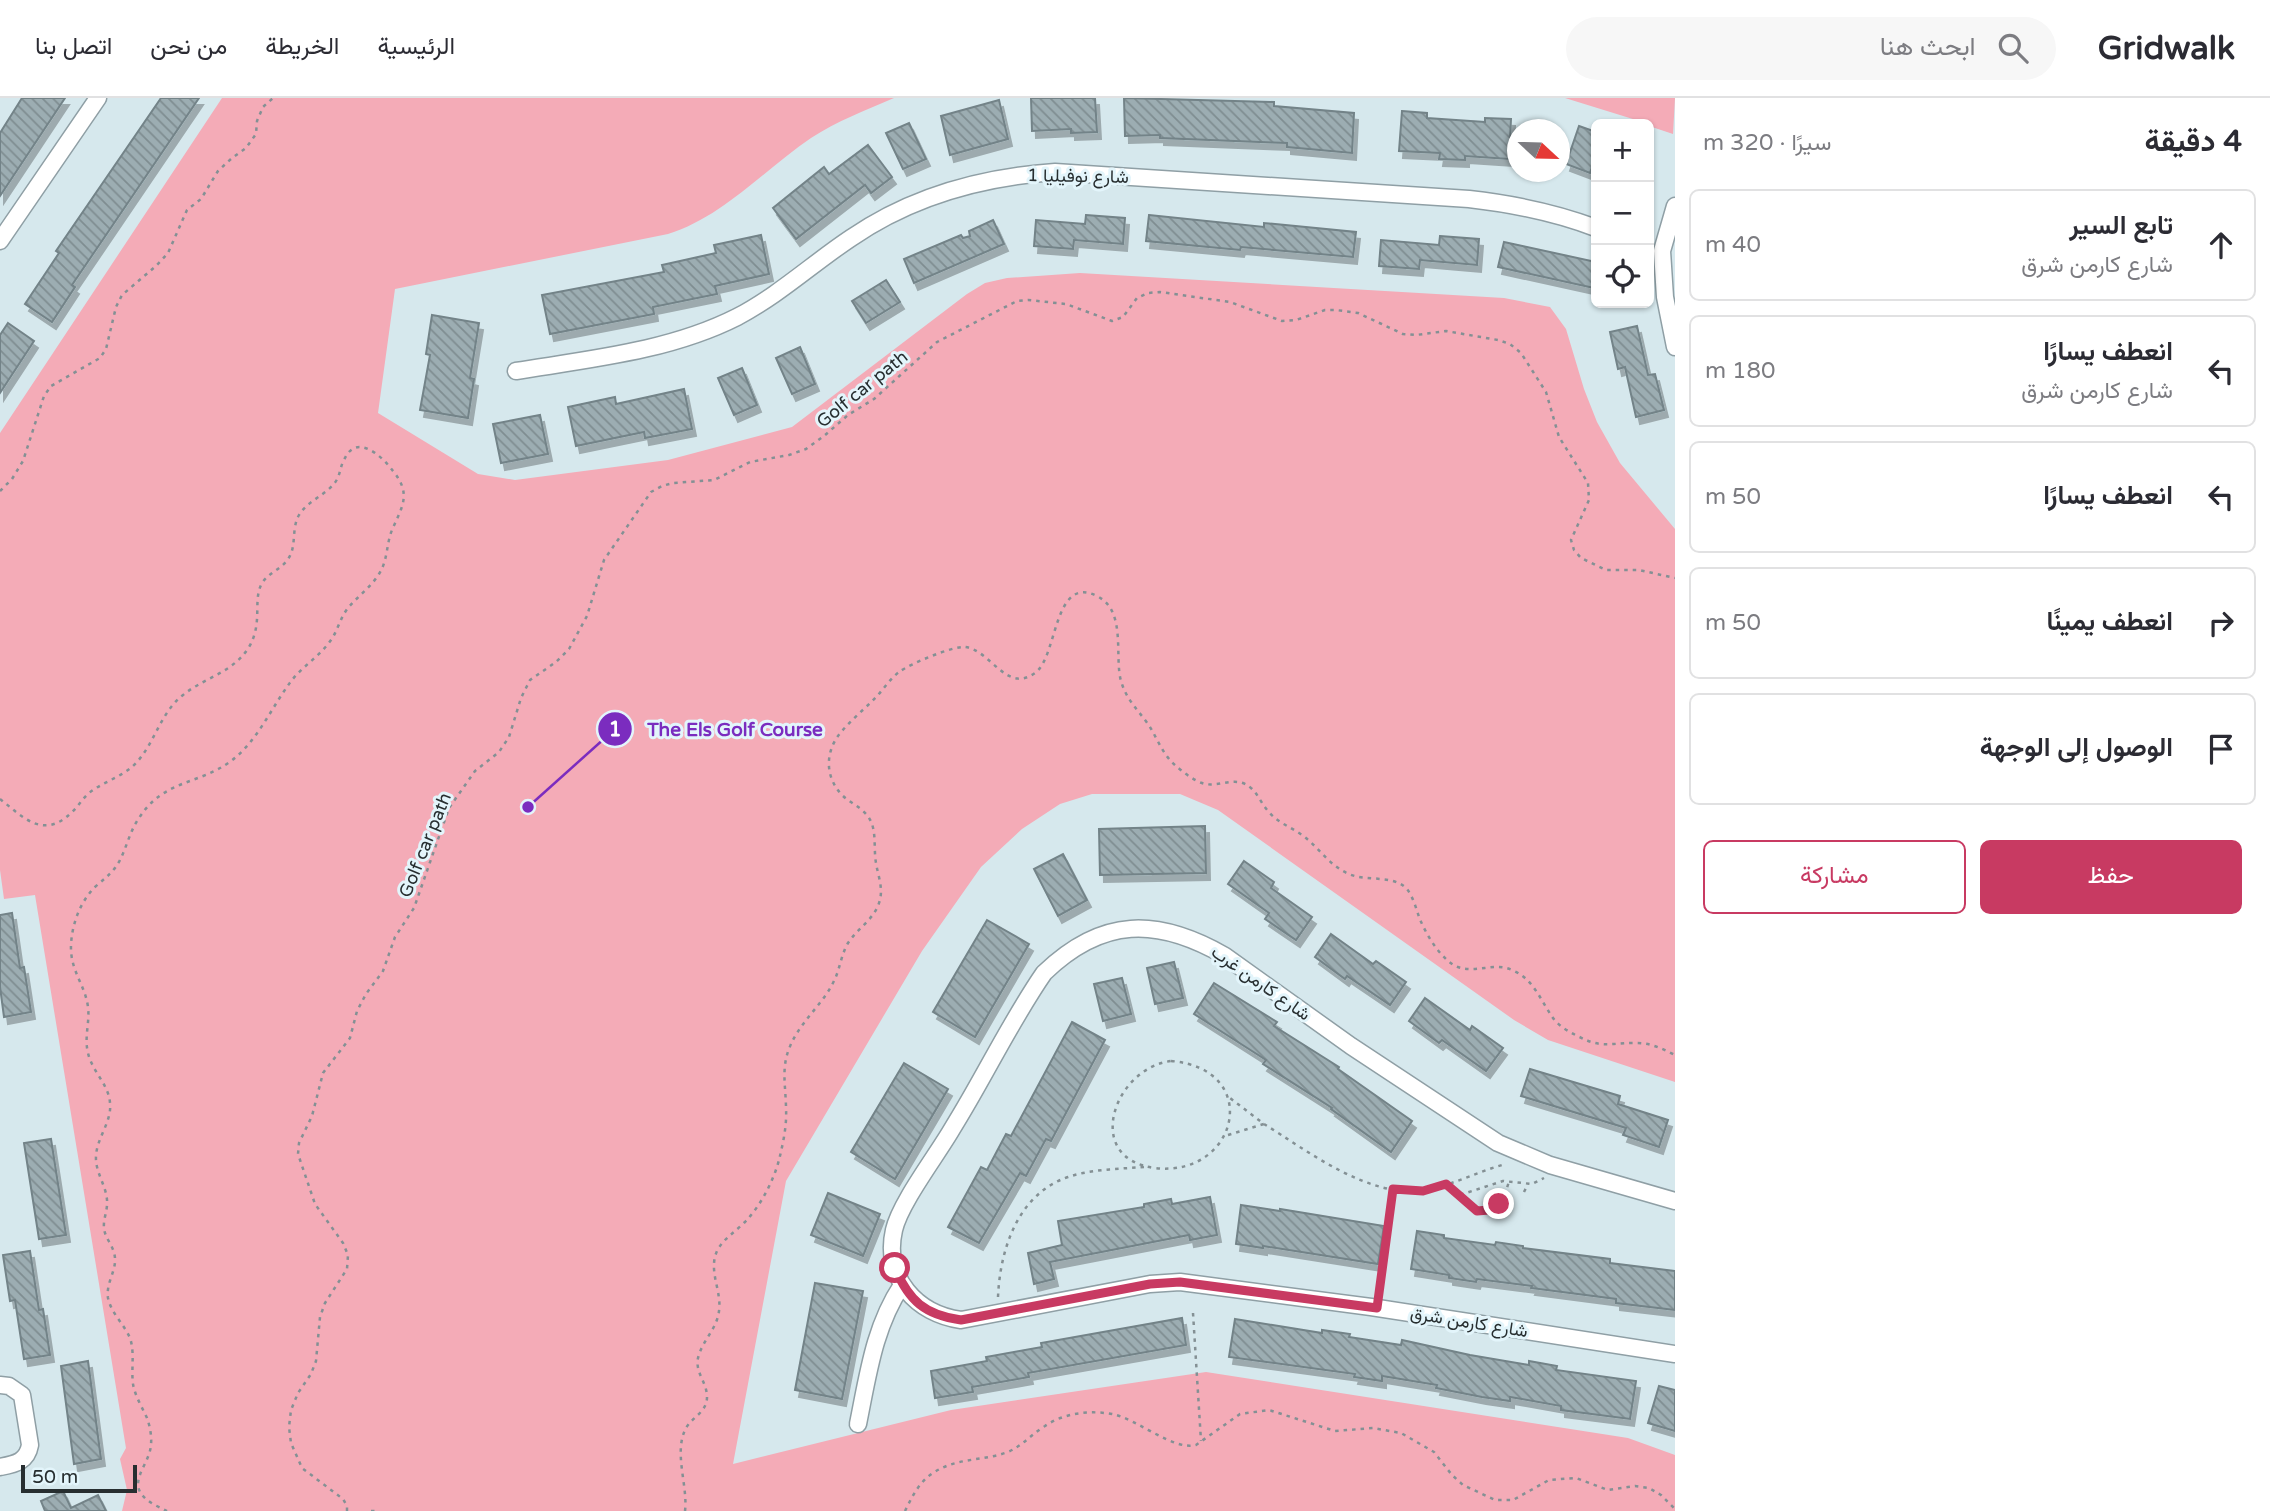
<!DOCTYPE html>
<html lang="ar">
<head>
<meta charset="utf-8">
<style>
	:root { --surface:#fff; --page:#f7f7f7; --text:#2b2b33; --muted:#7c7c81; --line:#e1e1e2; --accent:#c83a62 }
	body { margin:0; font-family:"Varela Round",Vazirmatn,sans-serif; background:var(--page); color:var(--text); direction:rtl }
	.controls { position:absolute; right:21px; top:21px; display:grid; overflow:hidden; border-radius:10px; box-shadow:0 2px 5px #0004 }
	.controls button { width:63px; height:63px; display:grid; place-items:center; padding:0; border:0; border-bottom:2px solid var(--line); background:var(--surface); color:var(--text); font:35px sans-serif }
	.compass { position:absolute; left:1507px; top:21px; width:63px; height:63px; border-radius:50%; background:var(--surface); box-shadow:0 2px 5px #0004; rotate:112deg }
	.scale { position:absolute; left:21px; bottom:18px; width:116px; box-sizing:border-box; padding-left:7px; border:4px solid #272e30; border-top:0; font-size:19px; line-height:24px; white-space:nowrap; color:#272e30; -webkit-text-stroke:5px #e3f5fb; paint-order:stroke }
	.stop { position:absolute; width:21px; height:21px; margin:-16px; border:5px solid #c83a62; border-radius:50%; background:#fff }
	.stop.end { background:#c83a62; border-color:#fff; box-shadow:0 2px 7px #0008 }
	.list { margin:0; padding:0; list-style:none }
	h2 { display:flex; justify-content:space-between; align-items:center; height:91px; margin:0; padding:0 28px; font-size:30px }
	h2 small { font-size:23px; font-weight:400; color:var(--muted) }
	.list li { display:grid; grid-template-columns:46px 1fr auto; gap:21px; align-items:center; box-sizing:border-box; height:112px; margin:0 14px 14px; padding:0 14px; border:2px solid var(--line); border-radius:10px }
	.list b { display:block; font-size:26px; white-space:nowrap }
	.list p { margin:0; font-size:23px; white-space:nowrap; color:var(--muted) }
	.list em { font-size:23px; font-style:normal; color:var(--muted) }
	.actions { display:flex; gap:14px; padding:21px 28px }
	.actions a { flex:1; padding:16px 0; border:2px solid var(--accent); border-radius:10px; text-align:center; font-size:24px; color:var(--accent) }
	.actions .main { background:var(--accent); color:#fff }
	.icon { flex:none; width:38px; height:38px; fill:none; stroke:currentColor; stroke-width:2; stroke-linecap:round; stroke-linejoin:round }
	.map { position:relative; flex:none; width:1675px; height:1413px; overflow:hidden; direction:ltr }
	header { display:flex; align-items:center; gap:42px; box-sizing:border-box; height:98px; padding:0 35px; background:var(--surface); border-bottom:2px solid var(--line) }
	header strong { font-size:33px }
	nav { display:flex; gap:38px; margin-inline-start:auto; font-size:24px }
	.search { width:490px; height:63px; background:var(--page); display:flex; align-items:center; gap:18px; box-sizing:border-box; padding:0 24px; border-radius:38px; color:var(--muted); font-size:26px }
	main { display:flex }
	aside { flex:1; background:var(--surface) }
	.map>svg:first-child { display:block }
</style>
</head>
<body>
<header>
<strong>Gridwalk</strong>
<div class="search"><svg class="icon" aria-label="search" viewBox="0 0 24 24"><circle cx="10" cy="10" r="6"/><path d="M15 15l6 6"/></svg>ابحث هنا</div>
<nav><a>الرئيسية</a><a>الخريطة</a><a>من نحن</a><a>اتصل بنا</a></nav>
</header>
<main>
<aside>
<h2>4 دقيقة<small>سيرًا · 320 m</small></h2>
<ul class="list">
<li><svg class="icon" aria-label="ahead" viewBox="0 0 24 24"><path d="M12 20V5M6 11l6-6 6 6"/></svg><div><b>تابع السير</b><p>شارع كارمن شرق</p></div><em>40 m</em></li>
<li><svg class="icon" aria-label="left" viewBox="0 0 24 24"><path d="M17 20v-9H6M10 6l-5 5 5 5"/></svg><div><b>انعطف يسارًا</b><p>شارع كارمن شرق</p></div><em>180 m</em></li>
<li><svg class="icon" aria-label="left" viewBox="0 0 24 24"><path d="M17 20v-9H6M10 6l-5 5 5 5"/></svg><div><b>انعطف يسارًا</b></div><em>50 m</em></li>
<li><svg class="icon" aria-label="right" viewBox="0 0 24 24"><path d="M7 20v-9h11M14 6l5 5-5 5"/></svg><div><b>انعطف يمينًا</b></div><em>50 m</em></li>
<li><svg class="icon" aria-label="arrive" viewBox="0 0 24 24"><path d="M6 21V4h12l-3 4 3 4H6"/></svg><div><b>الوصول إلى الوجهة</b></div></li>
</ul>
<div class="actions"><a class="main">حفظ</a><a>مشاركة</a></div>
</aside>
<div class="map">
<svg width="1675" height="1413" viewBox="0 0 1675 1413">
	<defs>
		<pattern id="building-back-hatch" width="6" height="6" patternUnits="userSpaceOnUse" patternTransform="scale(1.75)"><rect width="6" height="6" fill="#9cadb2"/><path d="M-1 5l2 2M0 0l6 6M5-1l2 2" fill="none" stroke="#7f8d91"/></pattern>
		<filter id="shadow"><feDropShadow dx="4" dy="7" stdDeviation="0" flood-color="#0004"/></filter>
	</defs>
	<rect width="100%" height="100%" fill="#d6e8ed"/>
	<g fill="#f4abb7">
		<path d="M222 0H894C866 12 837 23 811 40 765 71 723 119 668 136L395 191 378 315 478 376 515 382 668 362 792 329 967 196 985 185 1007 180 1080 175 1504 200 1550 209 1566 231 1584 291 1597 324 1620 365 1675 431V984L1548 942 1514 922 1218 712 1180 696H1092L1060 706 1022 731 981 769 922 853 786 1083 733 1366 951 1312 1206 1274 1628 1340 1675 1357V1413H122L127 1392 120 1361 126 1350 35 797 4 801 0 772V335Z"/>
		<path d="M1565 0H1675L1673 36 1649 28V26Z"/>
	</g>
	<g fill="url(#building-back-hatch)" stroke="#738388" stroke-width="2" filter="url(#shadow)">
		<path d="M22 0H65L0 98V35Z"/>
		<path d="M161 0H199L72 187 75 189 52 224 25 206 59 155 56 153Z"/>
		<path d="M1031 0H1095L1097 34 1071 35V31L1032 33Z"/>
		<path d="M1124 0 1274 4V8L1354 15 1352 55 1287 49V45L1160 40V37L1125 38Z"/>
		<path d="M999 2 1008 41 950 57 941 18Z"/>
		<path d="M1402 13 1427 15V20L1485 24V20L1511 21 1509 61 1465 58V62L1439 61 1440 55 1399 53Z"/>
		<path d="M909 25 926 61 903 71 886 35Z"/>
		<path d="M1579 28 1596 34V57L1590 75 1566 66Z"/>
		<path d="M868 47 892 79 871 95 865 87 796 141 773 110 824 69 829 76Z"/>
		<path d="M1086 117 1125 120 1123 146 1074 142 1073 151 1034 148 1036 122 1085 126Z"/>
		<path d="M1149 117 1264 129V125L1356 134 1353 159 1241 149 1240 152 1146 143Z"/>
		<path d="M993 122 1004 146 914 185 904 161 961 137 963 140 970 138 969 133Z"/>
		<path d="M761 137 769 176 715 188 717 196 653 209 654 216 550 236 542 197 664 174 662 167 716 155 714 147Z"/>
		<path d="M1440 138 1479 141 1477 167 1420 162 1419 171 1379 168 1381 142 1439 147Z"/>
		<path d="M1504 144 1596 164 1594 190 1498 169Z"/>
		<path d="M886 182 900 204 866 225 852 203Z"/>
		<path d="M432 217 479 225 470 280 474 281 468 320 420 312 430 257 426 256Z"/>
		<path d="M8 225 34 243 0 295V237Z"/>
		<path d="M1637 228 1648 277 1655 276 1664 312 1636 319 1625 269 1618 271 1610 234Z"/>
		<path d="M800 249 815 286 792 296 776 260Z"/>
		<path d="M742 270 757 307 734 317 718 280Z"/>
		<path d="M684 291 692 331 645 340 644 334 576 348 568 309 615 299 616 306Z"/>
		<path d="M540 317 548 356 501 365 493 326Z"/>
		<path d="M1205 728 1206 775 1100 777 1099 731Z"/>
		<path d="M1063 756 1087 802 1058 818 1034 771Z"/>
		<path d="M1244 763 1274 784 1271 790 1312 819 1296 842 1265 821 1269 815 1228 786Z"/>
		<path d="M12 815 20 870 24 869 31 914 4 919 0 889V817Z"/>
		<path d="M987 822 1029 846 975 939 933 914Z"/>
		<path d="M1331 836 1373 866 1376 863 1406 884 1390 907 1347 878 1345 881 1315 859Z"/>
		<path d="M1174 864 1183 900 1155 906 1147 870Z"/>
		<path d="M1122 880 1131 916 1103 923 1094 886Z"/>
		<path d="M1214 885 1277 924 1274 928 1339 969 1338 971 1412 1023 1391 1054 1331 1011 1332 1010 1263 966 1266 962 1194 916Z"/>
		<path d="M1425 900 1470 932 1472 928 1503 950 1486 973 1442 942 1439 945 1409 923Z"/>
		<path d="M1072 924 1105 942 1051 1043 1046 1041 1026 1078 1020 1075 979 1145 948 1129 981 1069 987 1072 1006 1036 1011 1038Z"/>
		<path d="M904 965 948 991 895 1081 851 1054Z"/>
		<path d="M1530 971 1620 998 1618 1006 1668 1022 1659 1049 1623 1037 1626 1030 1521 998Z"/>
		<path d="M51 1041 66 1137 39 1141 24 1045Z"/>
		<path d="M828 1095 880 1116 863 1158 811 1137Z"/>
		<path d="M1210 1099 1217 1137 1190 1142 1189 1137 1050 1164 1054 1181 1034 1186 1028 1155 1062 1147 1058 1123 1144 1109V1106L1171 1101 1172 1106Z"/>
		<path d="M1241 1107 1280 1113V1111L1384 1128 1378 1166 1263 1148V1150L1236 1146Z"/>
		<path d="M1417 1133 1444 1137V1140L1495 1147 1496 1144 1523 1148V1150L1610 1161V1165L1675 1173V1212L1616 1205V1201L1531 1190 1532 1188 1477 1181 1476 1184 1449 1180V1177L1411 1171Z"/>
		<path d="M30 1153 39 1212 43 1211 50 1257 24 1261 15 1202 10 1203 3 1157Z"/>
		<path d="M815 1185 863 1193 842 1301 795 1292Z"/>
		<path d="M1182 1220 1186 1247 1028 1275 1029 1279 972 1289 973 1294 935 1300 931 1273 987 1263 986 1259 1042 1249 1041 1245Z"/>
		<path d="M1235 1221 1322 1235V1232L1350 1236 1349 1239 1401 1247 1402 1242 1470 1257 1529 1267V1263L1557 1268 1556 1272 1636 1283 1630 1321 1561 1312V1308L1510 1299V1303L1482 1299 1436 1290 1437 1287 1382 1278V1283L1354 1279 1355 1276 1229 1259Z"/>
		<path d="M88 1263 101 1361 74 1366 61 1268Z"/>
		<path d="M1659 1288 1675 1292V1333L1648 1325Z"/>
		<path d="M63 1393 71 1410 98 1397 106 1413H45L41 1403Z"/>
	</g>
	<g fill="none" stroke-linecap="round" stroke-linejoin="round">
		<defs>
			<g id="minor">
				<path d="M1675 108 1662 153 1665 199 1675 249"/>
				<path d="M0 143 98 0"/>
				<path d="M516 273C590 261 670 253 737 219 779 197 812 166 851 140 912 98 982 79 1055 74L1469 101C1513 106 1554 114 1596 130"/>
				<path d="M1675 1103 1550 1067 1498 1045 1351 948 1225 858C1157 819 1102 819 1044 875 1010 924 984 980 952 1031 937 1057 900 1105 894 1132 883 1180 917 1216 961 1222L1150 1186 1180 1184 1371 1209 1675 1256"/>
				<path d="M0 1287 9 1288 22 1297 30 1347C27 1364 15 1366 0 1369"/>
				<path d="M858 1326C868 1277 874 1229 902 1187"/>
			</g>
		</defs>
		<use href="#minor" stroke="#8f9fa5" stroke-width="19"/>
		<g stroke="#849094" stroke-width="2.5" stroke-dasharray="3.5 5" stroke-linecap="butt">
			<path d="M0 393 12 381 23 363 44 298 51 288 100 260 106 251 116 209 122 197 156 168 168 155 187 112 201 101 218 73 232 60 246 50 256 36 257 23 263 9 273 0"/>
			<path d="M0 701C23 719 43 742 71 715 78 709 82 701 89 695 104 683 123 679 136 665 155 645 160 615 183 597 205 579 233 575 249 549 263 525 253 504 261 487 267 475 281 472 288 461 297 449 291 431 299 417 307 404 323 398 333 387 341 378 339 371 344 362 356 334 382 358 393 373 412 396 402 409 392 432 386 447 388 462 379 476 371 489 358 498 348 510 340 520 338 532 331 542 320 558 304 567 292 582 272 608 258 643 231 663 199 687 164 681 139 720 130 733 127 748 120 762 114 774 105 780 95 789 80 804 72 826 71 847 70 873 85 886 88 909 90 924 84 939 88 955 92 973 109 987 110 1005 112 1024 97 1039 96 1058 95 1074 106 1087 107 1102 108 1112 103 1121 104 1130 105 1142 116 1149 115 1164 114 1176 106 1187 108 1200 111 1215 124 1226 130 1240 135 1255 131 1271 133 1286 135 1298 142 1309 147 1320 151 1331 153 1345 149 1356 144 1371 131 1385 143 1398 149 1405 159 1409 167 1413"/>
			<path d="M1171 963C1264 971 1238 1080 1155 1070 1082 1061 1114 970 1171 963Z"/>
			<path d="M1264 1026C1308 1053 1369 1101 1424 1092 1452 1088 1478 1073 1506 1066"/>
			<path d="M1228 1037 1264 1026 1230 1000"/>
			<path d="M1446 1087 1454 1094 1463 1096 1503 1083 1532 1086 1544 1080"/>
			<path d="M1524 1094 1528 1086"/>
			<path d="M1458 1096C1481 1123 1500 1118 1509 1083"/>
			<path d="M1379 1196 1393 1091"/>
			<path d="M998 1199C1000 1151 1018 1096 1068 1079 1092 1071 1119 1071 1144 1069"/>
			<path d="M1193 1215 1201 1343"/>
			<path d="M347 1413V1408L343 1401 302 1370 291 1345 289 1329 291 1312 298 1295 311 1276 316 1263 320 1219 325 1205 347 1171 348 1157 343 1145 315 1106 298 1056 299 1045 312 1018 323 975 350 940 357 913 366 896 383 873 395 839 414 810 449 710 475 673 499 654 509 639 521 600 530 582 556 564 569 551 587 518 604 462 651 394 662 388 673 385 714 382 750 364 789 357 806 351 824 338 848 317 874 301 937 244 1017 203 1028 202 1066 206 1112 223 1123 219 1137 200 1148 195 1160 194 1230 204 1282 223 1296 222 1325 212H1336L1358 215 1403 236 1416 237 1446 233 1498 242 1510 246 1521 255 1546 294 1559 339 1588 385 1589 402 1571 442 1574 452 1581 460 1606 472H1639L1675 480"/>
			<path d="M371 1413H378"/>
			<path d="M685 1413C688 1388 674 1356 685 1332 691 1319 707 1315 707 1299 707 1284 695 1275 698 1260 702 1243 717 1231 719 1213 722 1193 708 1173 717 1153 723 1141 735 1134 745 1124 761 1107 773 1084 779 1062 783 1046 787 1027 786 1011 786 990 781 971 789 951 799 924 822 908 834 883 840 871 841 857 848 845 858 830 874 821 879 805 884 791 878 778 876 765 873 748 878 729 866 716 859 708 849 704 842 697 824 678 825 652 842 633 853 620 867 609 878 597 885 589 891 580 899 574 910 566 952 548 965 549 991 552 1006 596 1035 575 1058 559 1053 476 1097 498 1127 513 1114 558 1121 583 1126 601 1138 612 1148 626 1158 641 1162 656 1176 668 1183 674 1193 682 1202 685 1218 691 1236 676 1251 690 1258 696 1262 707 1269 714 1278 725 1291 729 1302 737 1320 750 1328 767 1349 776 1367 784 1393 776 1407 791 1413 799 1416 810 1419 819 1425 834 1435 851 1447 862 1468 882 1492 861 1514 873 1534 882 1541 903 1553 920 1560 930 1575 937 1586 942 1604 950 1619 944 1637 945 1651 945 1663 951 1675 957"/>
			<path d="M905 1413C912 1399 919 1384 933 1375 955 1360 981 1363 1005 1355 1022 1349 1030 1337 1045 1328 1064 1315 1089 1312 1112 1316 1138 1321 1173 1353 1196 1347L1240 1316 1269 1312 1335 1333 1373 1330 1401 1335 1434 1354 1452 1377 1463 1387 1495 1402H1513L1549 1382 1576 1380 1608 1392 1635 1388 1649 1390 1661 1397 1675 1411"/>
		</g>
		<use href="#minor" stroke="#fff" stroke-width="16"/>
	</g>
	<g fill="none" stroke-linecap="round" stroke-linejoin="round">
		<path stroke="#c83a62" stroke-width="9" d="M895 1170C909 1203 925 1217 961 1222L1150 1186 1180 1184 1377 1210 1393 1091 1423 1093 1446 1086 1477 1113 1489 1112 1499 1106"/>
	</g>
	<g text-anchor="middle" stroke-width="6" stroke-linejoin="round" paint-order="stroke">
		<g font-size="18" fill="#272e30" stroke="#e3f5fb">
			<text transform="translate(1078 78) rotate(1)" y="6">شارع نوفيليا 1</text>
			<text transform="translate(862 291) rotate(-39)" y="6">Golf car path</text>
			<text transform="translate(425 747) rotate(-68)" y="6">Golf car path</text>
			<text transform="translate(1261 885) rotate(35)" y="6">شارع كارمن غرب</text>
			<text transform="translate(1469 1224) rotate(9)" y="6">شارع كارمن شرق</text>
		</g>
	</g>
	<path fill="none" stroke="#7b2cbf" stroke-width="2.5" d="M528 709L615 631"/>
	<g fill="#7b2cbf" stroke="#e3f5fb" stroke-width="2.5">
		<circle cx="528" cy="709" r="7"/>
		<circle cx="615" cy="631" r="18"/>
	</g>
	<g font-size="21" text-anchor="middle" font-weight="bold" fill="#fff">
		<text x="615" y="638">1</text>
	</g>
	<g font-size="19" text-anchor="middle" font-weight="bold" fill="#7b2cbf" stroke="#e3f5fb" stroke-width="6" stroke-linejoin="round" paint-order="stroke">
		<text x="735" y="638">The Els Golf Course</text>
	</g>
</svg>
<div class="controls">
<button>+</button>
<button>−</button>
<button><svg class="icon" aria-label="locate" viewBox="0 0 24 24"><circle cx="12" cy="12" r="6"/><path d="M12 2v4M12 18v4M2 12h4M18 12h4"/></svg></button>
</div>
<svg class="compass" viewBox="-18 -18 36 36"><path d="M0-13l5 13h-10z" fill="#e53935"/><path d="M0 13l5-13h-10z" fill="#7c7c81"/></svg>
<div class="scale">50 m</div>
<div class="stop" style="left:895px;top:1170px"></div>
<div class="stop end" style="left:1499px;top:1106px"></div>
</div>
</main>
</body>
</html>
